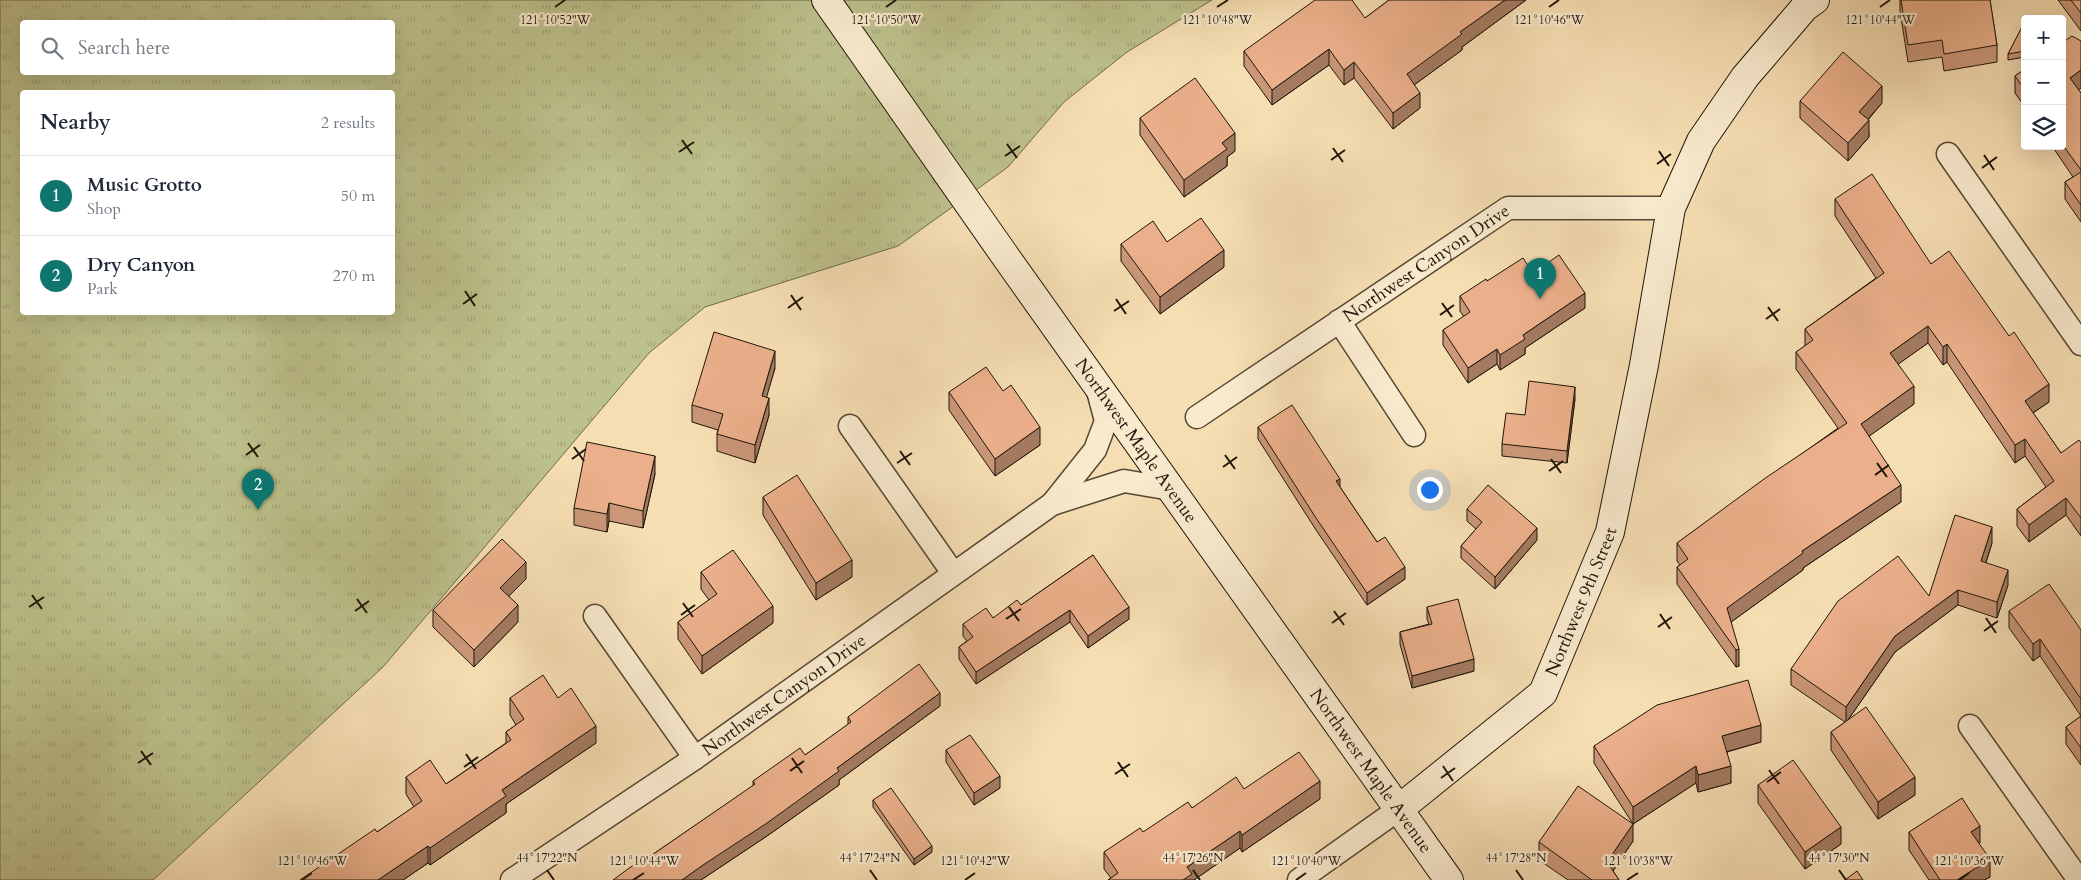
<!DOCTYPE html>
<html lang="en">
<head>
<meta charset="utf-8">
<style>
	:root { --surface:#fff; --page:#f2f2f3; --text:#1f2937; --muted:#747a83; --line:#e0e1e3; --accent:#0f766e }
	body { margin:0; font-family:Cardo,serif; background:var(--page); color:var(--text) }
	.controls { position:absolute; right:15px; top:15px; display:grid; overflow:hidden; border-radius:5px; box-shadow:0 5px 20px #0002 }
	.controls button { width:45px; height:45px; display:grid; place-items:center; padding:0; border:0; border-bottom:1px solid var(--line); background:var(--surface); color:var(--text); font:25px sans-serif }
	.you { position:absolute; left:1429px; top:489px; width:18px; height:18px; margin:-12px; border:4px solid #fff; border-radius:50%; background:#1a73e8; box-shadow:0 0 0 8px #1a73e833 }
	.badge { display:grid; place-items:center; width:32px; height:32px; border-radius:50%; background:var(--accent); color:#fff; font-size:16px; font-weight:700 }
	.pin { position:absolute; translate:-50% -41px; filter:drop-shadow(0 1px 2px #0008) }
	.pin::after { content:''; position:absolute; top:26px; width:18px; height:15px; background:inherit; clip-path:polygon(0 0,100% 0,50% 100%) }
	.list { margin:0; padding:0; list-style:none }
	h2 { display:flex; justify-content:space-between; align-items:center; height:65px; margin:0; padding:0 20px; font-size:21px }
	h2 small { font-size:16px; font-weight:400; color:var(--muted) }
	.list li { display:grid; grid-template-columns:32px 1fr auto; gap:15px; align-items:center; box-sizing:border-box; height:80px; padding:0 20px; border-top:1px solid var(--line) }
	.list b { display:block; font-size:19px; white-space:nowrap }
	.list p { margin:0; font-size:16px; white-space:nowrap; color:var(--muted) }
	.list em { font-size:16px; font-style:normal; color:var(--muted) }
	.icon { flex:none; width:28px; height:28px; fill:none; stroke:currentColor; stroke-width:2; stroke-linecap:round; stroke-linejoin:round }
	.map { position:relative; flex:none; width:2081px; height:880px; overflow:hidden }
	.search { position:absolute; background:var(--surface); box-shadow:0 5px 20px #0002; left:20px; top:20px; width:375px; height:55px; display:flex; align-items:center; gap:12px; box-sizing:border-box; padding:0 18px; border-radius:5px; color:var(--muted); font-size:19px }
	.panel { position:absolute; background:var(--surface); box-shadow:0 5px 20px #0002; left:20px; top:90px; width:375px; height:225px; border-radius:5px }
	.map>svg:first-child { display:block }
</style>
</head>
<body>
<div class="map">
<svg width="2081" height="880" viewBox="0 0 2081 880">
	<defs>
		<pattern id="park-tufts" width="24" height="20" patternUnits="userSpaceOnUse" patternTransform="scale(1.25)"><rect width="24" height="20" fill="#bdc18c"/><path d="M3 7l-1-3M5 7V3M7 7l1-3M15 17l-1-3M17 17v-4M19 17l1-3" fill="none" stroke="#a2a577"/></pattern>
	</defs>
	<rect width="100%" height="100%" fill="#f6deb3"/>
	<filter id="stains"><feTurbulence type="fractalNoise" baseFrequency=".004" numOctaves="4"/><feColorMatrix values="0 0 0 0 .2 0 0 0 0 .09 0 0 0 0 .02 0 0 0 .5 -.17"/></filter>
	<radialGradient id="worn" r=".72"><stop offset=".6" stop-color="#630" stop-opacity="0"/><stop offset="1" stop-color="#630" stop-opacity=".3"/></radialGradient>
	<path fill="url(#park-tufts)" stroke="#6e6b4b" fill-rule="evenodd" d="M0 0H1212L1127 52 1064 102 1008 167 898 246 705 307 649 353 383 667 153 880H0ZM22 22H392V72H22ZM22 92H392V312H22Z"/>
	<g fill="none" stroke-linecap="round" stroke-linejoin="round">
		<defs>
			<g id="street">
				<path d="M1948 154 2081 344"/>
				<path d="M1339 321 1414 435"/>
				<path id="s1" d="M1197 417 1508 208H1671"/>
				<path d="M850 426 953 573"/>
				<path d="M1052 504 1124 481 1171 489"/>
				<path d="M595 616 695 758"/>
				<path d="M1970 726 2079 880"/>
				<path id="s2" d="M512 880 695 758 1052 504 1095 450 1106 421 1098 391"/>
				<path d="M1299 880 1399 809"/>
			</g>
			<g id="secondary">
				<path id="s3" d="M826 0 1008 260 1449 880"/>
				<path id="s4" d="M1399 809 1543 693 1610 532 1644 365 1671 208 1701 141 1745 77 1805 7 1815 0"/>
			</g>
		</defs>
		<use href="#street" stroke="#554734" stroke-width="25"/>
		<use href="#secondary" stroke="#1f150a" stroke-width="30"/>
		<use href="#street" stroke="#f9eace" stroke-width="22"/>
		<use href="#secondary" stroke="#f9eace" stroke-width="28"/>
	</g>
	<g fill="#ca9778" stroke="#1f150a">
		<path d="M1389 0H1526L1462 47V50L1414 85 1420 108 1393 129 1354 78 1344 85 1329 65 1272 105 1244 66V51L1365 18Z"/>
		<path d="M1900 0H1990L1997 45V62L1944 71 1942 57 1908 62 1900 11Z"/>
		<path d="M2058 0H2081V31Z"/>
		<path d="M2025 23V57L2008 60V54Z"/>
		<path d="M2081 41V88L2078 89 2081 93V222L2065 199V182L2073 177 2052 146H2062V43Z"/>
		<path d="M2025 69V107L2015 93V76Z"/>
		<path d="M1800 101 1882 103 1868 120 1869 137 1848 161 1800 118Z"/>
		<path d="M1140 118 1235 151 1227 157V166L1184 197 1140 135Z"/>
		<path d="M1835 199 1931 264 2049 402 2033 413 2061 453 2081 443V536L2066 515 2029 542 2017 526V509L2046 487 2025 456 2015 463 1947 362 1943 365 1928 343 1898 364 1914 404 1869 436 1901 502 1803 568V570L1731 622 1739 666 1736 667 1677 584V567L1680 565 1677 561V543L1838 428 1796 369V352L1805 346V329L1876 278 1835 216Z"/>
		<path d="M1121 244 1224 267 1160 314 1121 261Z"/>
		<path d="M1533 273 1585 308 1525 348V354L1500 370 1497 364 1468 383 1443 345V330L1464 317 1460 311V296L1487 281Z"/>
		<path d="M775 368 766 397 769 415 755 463 717 451V434L718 430 692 422V405Z"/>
		<path d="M949 392 1040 445 995 476 949 410Z"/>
		<path d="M1575 399 1567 463 1502 456V444L1525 415Z"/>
		<path d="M1258 427 1340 487 1377 542 1405 579 1367 605 1316 530 1258 439Z"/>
		<path d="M655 474 643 528 609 521 607 532 574 525V508Z"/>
		<path d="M763 497 852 577 816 600 763 515Z"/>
		<path d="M1467 509 1537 540 1495 589 1461 558V546L1476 529 1467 521Z"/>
		<path d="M1992 543 1986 563 2008 585 1997 618 1958 605 1895 652 1848 720 1915 795 1878 819 1831 750V732L1845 722 1791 685V669L1929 596Z"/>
		<path d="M1093 555 1129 619 1088 648 1070 622 976 684 959 659V647L967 641 963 636V624L993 618 1021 605Z"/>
		<path d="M701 572 773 623 702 674 678 639V622L709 600 701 589Z"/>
		<path d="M526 579 509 596 518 622 474 667 433 627V610Z"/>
		<path d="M1427 607 1474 671 1412 688 1400 644V632L1429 624 1427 619Z"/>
		<path d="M2009 611 2081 630V716L2040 656 2033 661 2009 628Z"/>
		<path d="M510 698H558L596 743 506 804V813L430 865 428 863 403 880H300L377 832 414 807 406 794V777L446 784 506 743V732L516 725 510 715Z"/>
		<path d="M940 706 839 780V785L767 836 701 880 649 857 753 786V781L805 755 848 725V717Z"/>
		<path d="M2081 716V765L2066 744V727Z"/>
		<path d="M1761 742 1727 752 1731 783 1698 792 1696 783 1633 824 1594 763V746Z"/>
		<path d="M946 750 1000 788 974 805 946 762Z"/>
		<path d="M1758 785 1841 844 1805 869 1758 803Z"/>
		<path d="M1244 789 1320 799 1242 852 1240 848 1194 880H1108L1111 878 1104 869V852L1192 808Z"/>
		<path d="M873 800 932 852 914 865 873 807Z"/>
		<path d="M1909 832 1980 843 1979 844 1990 877 1984 880H1929L1909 850Z"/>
		<path d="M1633 841 1613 871 1619 880H1568L1539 860V842Z"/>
	</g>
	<g fill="#a47b61" stroke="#1f150a">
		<path d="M1505 0H1526L1462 47V50L1407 90V74L1460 32Z"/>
		<path d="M1329 49V65L1272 105V90Z"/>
		<path d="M1354 62V78L1344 85V70Z"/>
		<path d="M2081 70V88L2070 95V78Z"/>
		<path d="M1882 86V103L1859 129V112Z"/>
		<path d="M1420 93V108L1393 129V113Z"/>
		<path d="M1869 120V137L1848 161V143Z"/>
		<path d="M1235 133V151L1227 157V166L1184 197V180L1222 143Z"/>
		<path d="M1224 250V267L1160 314V297Z"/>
		<path d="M1585 293V308L1525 348V354L1500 370V355L1523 335Z"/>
		<path d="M1928 326V343L1890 370V353Z"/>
		<path d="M1947 344V362L1943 365V347Z"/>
		<path d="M1497 349V364L1468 383V368Z"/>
		<path d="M775 351V368L762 413V396Z"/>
		<path d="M2049 384V402L2025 418V401Z"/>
		<path d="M1914 386V404L1861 442V424Z"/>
		<path d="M1575 387V399L1567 463V451Z"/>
		<path d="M769 398V415L755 463V445Z"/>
		<path d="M1040 427V445L995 476V459Z"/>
		<path d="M2025 439V456L2015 463V445Z"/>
		<path d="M655 456V474L643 528V511Z"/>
		<path d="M1340 479V491L1336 481Z"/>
		<path d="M1901 485V502L1803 568V570L1727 625V608L1802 551Z"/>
		<path d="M2066 498V515L2029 542V525Z"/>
		<path d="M609 503V521L607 532V514Z"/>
		<path d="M1992 527V543L1981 577V561Z"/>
		<path d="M1537 528V540L1495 589V577Z"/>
		<path d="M852 560V577L816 600V583Z"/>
		<path d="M526 562V579L500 605V588Z"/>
		<path d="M1405 567V579L1367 605V593Z"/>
		<path d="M2008 570V585L1997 618V602Z"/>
		<path d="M1958 590V605L1895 652 1846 723V707L1895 636Z"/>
		<path d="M518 605V622L474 667V650Z"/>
		<path d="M773 606V623L702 674V656Z"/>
		<path d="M1129 607V619L1088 648V636Z"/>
		<path d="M1070 610V622L976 684V672Z"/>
		<path d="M2040 639V656L2033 661V644Z"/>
		<path d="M1739 649V666L1736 667V650Z"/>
		<path d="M1474 659V671L1412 688V676Z"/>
		<path d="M940 693V706L839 780V785L767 836 701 880H682L837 768Z"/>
		<path d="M1761 725V742L1722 753V736Z"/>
		<path d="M596 726V743L506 804V813L430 865V848L502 790Z"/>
		<path d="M1696 766V783L1633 824V807Z"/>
		<path d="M1731 766V783L1698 792V775Z"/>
		<path d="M1000 776V788L974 805V793Z"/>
		<path d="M1915 777V795L1878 819V802Z"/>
		<path d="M1320 781V799L1242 852V835Z"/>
		<path d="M1633 824V841L1607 879V862Z"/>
		<path d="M1980 826V843L1971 849V832Z"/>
		<path d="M1841 827V844L1805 869V852Z"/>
		<path d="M1240 831V848L1194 880H1183L1187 867Z"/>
		<path d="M428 846V863L403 880H378Z"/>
		<path d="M932 846V852L914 865V859Z"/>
		<path d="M1990 859V877L1984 880H1957Z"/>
	</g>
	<g fill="#ebb08b" stroke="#1f150a">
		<path d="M1315 0H1352L1365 18 1389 0H1505L1460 32 1462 34 1407 74 1420 93 1393 113 1354 62 1344 70 1329 49 1272 90 1244 51Z"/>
		<path d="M1901 0H1990L1997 45 1944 54 1942 40 1908 45Z"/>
		<path d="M2071 0H2081V13Z"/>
		<path d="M2024 23H2025V51L2008 54Z"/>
		<path d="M2072 36 2081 41V70L2070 78 2081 93V170L2062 144V43Z"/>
		<path d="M1843 52 1882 86 1859 112 1869 120 1848 143 1800 101Z"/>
		<path d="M2025 69V90L2015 76Z"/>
		<path d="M1195 78 1235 133 1222 143 1227 149 1184 180 1140 118Z"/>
		<path d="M2081 172V205L2065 182Z"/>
		<path d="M1872 174 1931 264 1949 251 2009 336 2014 332 2049 384 2025 401 2061 453 2079 440 2081 443V518L2066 498 2029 525 2017 509 2054 481 2025 439 2015 445 1947 344 1943 347 1928 326 1890 353 1914 386 1861 424 1901 485 1802 551 1803 553 1727 608 1739 649 1736 650 1677 567 1688 559 1677 543 1764 479 1847 423 1796 352 1813 340 1805 329 1884 273 1835 199Z"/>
		<path d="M1201 218 1224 250 1160 297 1121 244 1153 221 1167 242Z"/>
		<path d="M1559 255 1585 293 1523 335 1525 339 1500 355 1497 349 1468 368 1443 330 1470 312 1460 296 1486 279 1487 281 1523 258 1533 273Z"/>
		<path d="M714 332 775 351 762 396 769 398 755 445 717 434 723 414 692 405Z"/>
		<path d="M986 367 1003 391 1011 385 1040 427 995 459 949 392Z"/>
		<path d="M1529 381 1575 387 1567 451 1502 444 1506 413 1525 415Z"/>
		<path d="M1292 405 1340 479 1336 481 1377 542 1385 537 1405 567 1367 593 1316 518 1258 427Z"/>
		<path d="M587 442 655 456 643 511 609 503 607 514 574 508Z"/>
		<path d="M797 475 852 560 816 583 763 497Z"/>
		<path d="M1488 485 1537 528 1495 577 1461 546 1482 522 1467 509Z"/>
		<path d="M1955 515 1992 527 1981 561 2008 570 1997 602 1958 590 1895 636 1846 707 1791 669 1838 601 1898 556 1929 596Z"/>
		<path d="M502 539 526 562 500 588 518 605 474 650 433 610Z"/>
		<path d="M733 550 773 606 702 656 678 622 717 594 701 572Z"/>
		<path d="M1093 555 1129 607 1088 636 1070 610 976 672 959 647 973 637 963 624 986 608 993 618 1017 600 1021 605Z"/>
		<path d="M2049 584 2081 630V699L2040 639 2033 644 2009 611Z"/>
		<path d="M1458 599 1474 659 1412 676 1400 632 1432 624 1427 607Z"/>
		<path d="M919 664 940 693 837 768 839 771 767 823 703 865 682 880H613L647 855 649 857 755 784 753 781 800 748 805 755 851 722 848 717Z"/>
		<path d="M543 675 558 698 571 688 596 726 502 790 506 796 430 848 428 846 378 880H300L375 829 377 832 422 801 406 777 430 760 446 784 511 740 506 732 524 719 510 698Z"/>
		<path d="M1748 680 1761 725 1722 736 1731 766 1698 775 1696 766 1633 807 1594 746 1657 705Z"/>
		<path d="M1866 707 1915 777 1878 802 1831 732Z"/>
		<path d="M2081 716V748L2066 727Z"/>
		<path d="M970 735 1000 776 974 793 946 750Z"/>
		<path d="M1299 752 1320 781 1242 835 1240 831 1187 867 1192 874 1183 880H1108L1118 873 1104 852 1140 828 1143 832 1188 802 1192 808 1236 777 1244 789Z"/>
		<path d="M1793 760 1841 827 1805 852 1758 785Z"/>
		<path d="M1578 786 1633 824 1607 862 1619 880H1592L1539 842Z"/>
		<path d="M891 788 932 846 914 859 873 800Z"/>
		<path d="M1962 798 1980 826 1971 832 1990 859 1957 880H1940L1909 832Z"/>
		<path d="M1857 871 1863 880H1845Z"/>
	</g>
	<path fill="none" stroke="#1f150a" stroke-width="2" d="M555 7 565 0M886 7 896 0M1217 7 1228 0M1549 7 1559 0M1880 7 1890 0M682 140 692 154M1007 144 1017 158M1333 148 1343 162M1659 151 1669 166M679 152 694 142M1984 155 1994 170M1005 156 1020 146M1331 160 1345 150M1657 164 1671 154M1982 168 1997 157M465 291 475 306M791 295 801 310M1116 299 1126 314M1442 303 1452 317M463 304 477 294M1768 307 1778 321M788 308 803 297M1114 311 1129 301M1440 315 1454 305M1766 319 1780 309M248 443 258 457M574 447 584 461M900 451 910 465M246 455 260 445M1225 455 1235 469M572 459 586 449M1551 459 1561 473M897 463 912 453M1877 463 1887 477M1223 467 1237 457M1549 471 1563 461M1875 475 1889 465M32 595 42 609M357 599 367 613M683 603 693 617M29 607 44 597M1009 607 1019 621M355 611 369 601M1334 611 1344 625M1660 614 1670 629M681 615 695 605M1986 618 1996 633M1006 619 1021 609M1332 623 1346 613M1658 627 1672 617M1984 631 1998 621M141 751 151 765M466 754 476 769M792 758 802 773M1118 762 1128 777M138 763 153 753M1443 766 1453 781M464 767 478 757M1769 770 1779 784M790 771 804 761M1115 774 1130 764M1441 778 1455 768M1767 782 1781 772M547 870 554 880M870 870 877 880M1193 870 1200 880M1516 870 1523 880M1839 870 1846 880M302 880 312 873M633 880 644 873M965 880 975 873M1296 880 1306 873M1627 880 1638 873M1959 880 1969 873"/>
	<g text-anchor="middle" stroke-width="4.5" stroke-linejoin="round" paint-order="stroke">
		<g font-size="18" fill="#1f150a" stroke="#f9eace">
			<text dy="6" stroke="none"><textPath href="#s1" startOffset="276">Northwest Canyon Drive</textPath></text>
			<text dy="6" stroke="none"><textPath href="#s3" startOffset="539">Northwest Maple Avenue</textPath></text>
			<text dy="6" stroke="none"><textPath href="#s4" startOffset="284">Northwest 9th Street</textPath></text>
			<text dy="6" stroke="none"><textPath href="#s2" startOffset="329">Northwest Canyon Drive</textPath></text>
			<text dy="6" stroke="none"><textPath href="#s3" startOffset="944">Northwest Maple Avenue</textPath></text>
		</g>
	</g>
	<g font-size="12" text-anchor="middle" fill="#1f150a" stroke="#f9eace" stroke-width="4.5" stroke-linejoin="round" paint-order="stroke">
		<text x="555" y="24">121°10'52"W</text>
		<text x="1217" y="24">121°10'48"W</text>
		<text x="886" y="24">121°10'50"W</text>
		<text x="1549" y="24">121°10'46"W</text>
		<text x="1880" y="24">121°10'44"W</text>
		<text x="547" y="862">44°17'22"N</text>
		<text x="870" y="862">44°17'24"N</text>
		<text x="1193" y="862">44°17'26"N</text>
		<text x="1516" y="862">44°17'28"N</text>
		<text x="1839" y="862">44°17'30"N</text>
		<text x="312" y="865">121°10'46"W</text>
		<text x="644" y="865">121°10'44"W</text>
		<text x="975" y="865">121°10'42"W</text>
		<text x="1306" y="865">121°10'40"W</text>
		<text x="1638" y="865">121°10'38"W</text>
		<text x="1969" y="865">121°10'36"W</text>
	</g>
	<rect width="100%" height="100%" filter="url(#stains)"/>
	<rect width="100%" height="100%" fill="url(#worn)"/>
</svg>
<div class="controls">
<button>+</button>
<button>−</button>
<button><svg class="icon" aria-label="layers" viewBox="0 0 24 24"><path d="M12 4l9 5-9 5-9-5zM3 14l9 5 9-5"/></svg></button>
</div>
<div class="you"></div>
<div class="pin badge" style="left:1540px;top:299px">1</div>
<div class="pin badge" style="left:258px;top:510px">2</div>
<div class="search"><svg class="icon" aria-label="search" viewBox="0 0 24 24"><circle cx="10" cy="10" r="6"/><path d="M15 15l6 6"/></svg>Search here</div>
<section class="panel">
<h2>Nearby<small>2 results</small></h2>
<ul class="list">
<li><span class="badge">1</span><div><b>Music Grotto</b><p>Shop</p></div><em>50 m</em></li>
<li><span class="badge">2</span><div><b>Dry Canyon</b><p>Park</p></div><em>270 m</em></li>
</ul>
</section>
</div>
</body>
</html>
